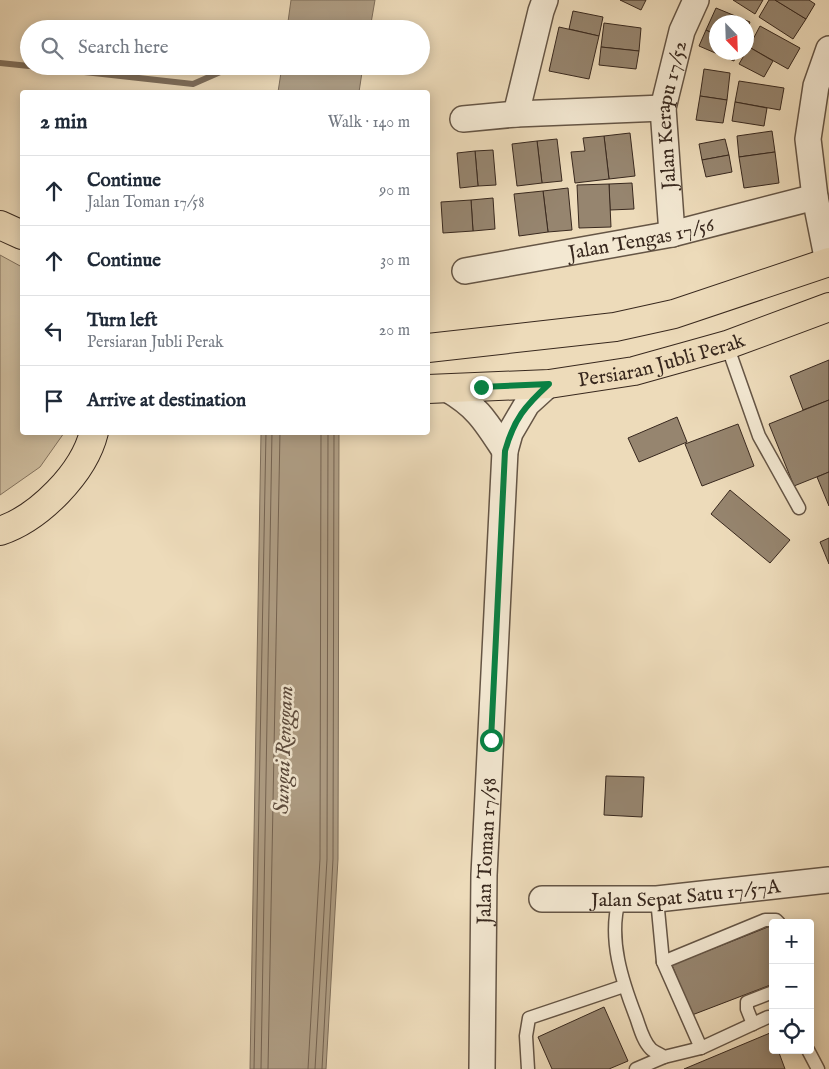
<!DOCTYPE html>
<html lang="en">
<head>
<meta charset="utf-8">
<style>
	:root { --surface:#fff; --page:#f6f6f7; --text:#1f2937; --muted:#747a83; --line:#e0e1e3 }
	body { margin:0; font-family:"IM FELL English",serif; background:var(--page); color:var(--text) }
	.controls { position:absolute; right:15px; bottom:15px; display:grid; overflow:hidden; border-radius:5px; box-shadow:0 2px 12px #0003 }
	.controls button { width:45px; height:45px; display:grid; place-items:center; padding:0; border:0; border-bottom:1px solid var(--line); background:var(--surface); color:var(--text); font:25px sans-serif }
	.compass { position:absolute; left:709px; top:15px; width:45px; height:45px; border-radius:50%; background:var(--surface); box-shadow:0 2px 12px #0003; rotate:157deg }
	.stop { position:absolute; width:15px; height:15px; margin:-11px; border:4px solid #0b8043; border-radius:50%; background:#fff }
	.stop.end { background:#0b8043; border-color:#fff; box-shadow:0 1px 5px #0008 }
	.list { margin:0; padding:0; list-style:none }
	h2 { display:flex; justify-content:space-between; align-items:center; height:65px; margin:0; padding:0 20px; font-size:21px }
	h2 small { font-size:16px; font-weight:400; color:var(--muted) }
	.list li { display:grid; grid-template-columns:32px 1fr auto; gap:15px; align-items:center; box-sizing:border-box; height:70px; padding:0 20px; border-top:1px solid var(--line) }
	.list b { display:block; font-size:19px; white-space:nowrap }
	.list p { margin:0; font-size:16px; white-space:nowrap; color:var(--muted) }
	.list em { font-size:16px; font-style:normal; color:var(--muted) }
	.icon { flex:none; width:28px; height:28px; fill:none; stroke:currentColor; stroke-width:2; stroke-linecap:round; stroke-linejoin:round }
	.map { position:relative; flex:none; width:829px; height:1069px; overflow:hidden }
	.search { position:absolute; background:var(--surface); box-shadow:0 2px 12px #0003; left:20px; top:20px; width:410px; height:55px; display:flex; align-items:center; gap:12px; box-sizing:border-box; padding:0 18px; border-radius:28px; color:var(--muted); font-size:19px }
	.panel { position:absolute; background:var(--surface); box-shadow:0 2px 12px #0003; left:20px; top:90px; width:410px; height:345px; border-radius:5px }
	.map>svg:first-child { display:block }
</style>
</head>
<body>
<div class="map">
<svg width="829" height="1069" viewBox="0 0 829 1069">
	<rect width="100%" height="100%" fill="#eddbba"/>
	<filter id="stains"><feTurbulence type="fractalNoise" baseFrequency=".004" numOctaves="4"/><feColorMatrix values="0 0 0 0 .2 0 0 0 0 .09 0 0 0 0 .02 0 0 0 .5 -.17"/></filter>
	<radialGradient id="worn" r=".72"><stop offset=".6" stop-color="#630" stop-opacity="0"/><stop offset="1" stop-color="#630" stop-opacity=".3"/></radialGradient>
	<path fill="#cebd9f" stroke="#83725e" d="M0 255 22 267V432L64 433 40 467 0 495Z"/>
	<g fill="#af9e85" stroke="#7f6f5c">
		<path d="M291 0H375L370 29H287Z"/>
		<path d="M282 66H363L359 92H278Z"/>
		<path d="M261 433H339L338 859 326 1069H250Z"/>
	</g>
	<g fill="none" stroke-linecap="round" stroke-linejoin="round">
		<g stroke="#746352" stroke-width="1">
			<path d="M254 1069 266 432"/>
			<path d="M261 1069 272 432"/>
			<path d="M268 1069 280 432"/>
			<path d="M308 1069 320 859 321 432"/>
			<path d="M315 1069 327 859 328 432"/>
			<path d="M322 1069 333 859 334 432"/>
		</g>
		<g stroke="#7f6f5c" stroke-width="6">
			<path d="M0 63 29 66"/>
			<path d="M30 66 193 84 234 66"/>
		</g>
	</g>
	<g fill="#96856f" stroke="#38281e">
		<path d="M620 0H646L641 10Z"/>
		<path d="M733 0H763L755 14Z"/>
		<path d="M769 0H775L806 19 793 39 759 17Z"/>
		<path d="M775 0H809L815 4 806 19Z"/>
		<path d="M716 8 750 22 746 31V22H716V35L706 30Z"/>
		<path d="M573 11 603 17 599 36 569 29Z"/>
		<path d="M604 23 641 28 639 51 601 47Z"/>
		<path d="M760 26 800 48 788 69 749 47Z"/>
		<path d="M559 27 599 36 589 79 549 71Z"/>
		<path d="M706 30 716 35V52H737L734 61 699 46Z"/>
		<path d="M601 47 639 51 636 69 599 65Z"/>
		<path d="M749 47 773 61 764 77 739 64Z"/>
		<path d="M704 69 730 73 727 100 700 96Z"/>
		<path d="M739 81 784 88 780 110 735 102Z"/>
		<path d="M700 96 727 100 723 123 696 120Z"/>
		<path d="M735 102 767 108 764 126 732 121Z"/>
		<path d="M772 131 775 152 739 157 737 136Z"/>
		<path d="M630 133 635 176 609 179 604 136Z"/>
		<path d="M604 136 609 179 575 183 571 152 585 151 583 138Z"/>
		<path d="M557 139 562 181 542 183 537 141Z"/>
		<path d="M725 139 729 155 702 160 699 144Z"/>
		<path d="M537 141 542 183 517 186 512 144Z"/>
		<path d="M493 150 496 185 478 186 475 151Z"/>
		<path d="M475 151 478 186 460 188 457 153Z"/>
		<path d="M775 152 779 183 744 188 739 157Z"/>
		<path d="M729 155 732 172 706 177 702 160Z"/>
		<path d="M632 183 634 209 610 210 609 184Z"/>
		<path d="M609 184 611 227 579 228 577 185Z"/>
		<path d="M568 188 572 230 548 232 543 191Z"/>
		<path d="M543 191 548 232 519 236 514 194Z"/>
		<path d="M493 198 495 229 473 231 471 200Z"/>
		<path d="M471 200 473 231 443 233 441 202Z"/>
		<path d="M829 360V400L803 410 790 376Z"/>
		<path d="M829 400V472L794 486 769 424Z"/>
		<path d="M677 417 687 442 639 462 628 438Z"/>
		<path d="M738 424 754 466 702 486 685 444Z"/>
		<path d="M829 472V506L817 477Z"/>
		<path d="M730 490 790 540 770 563 711 514Z"/>
		<path d="M829 538V564L820 542Z"/>
		<path d="M606 776 644 777 642 817 604 815Z"/>
		<path d="M773 925V984L692 1015 672 965Z"/>
		<path d="M604 1007 628 1061 609 1069H552L538 1037Z"/>
		<path d="M770 1033 773 1039V1050H778L785 1069H684Z"/>
	</g>
	<g fill="none" stroke-linecap="round" stroke-linejoin="round">
		<defs>
			<g id="service">
				<path d="M727 345 759 436 799 508"/>
				<path d="M657 899 663 962 701 1048"/>
				<path d="M619 900C608 939 622 981 636 1017 640 1028 643 1041 651 1049 654 1052 660 1054 664 1057L701 1048 768 1017H773"/>
				<path d="M663 962 765 920H776L779 923"/>
				<path d="M753 1024 747 1009V1002L773 992"/>
				<path d="M808 1050 818 1069"/>
				<path d="M528 1069 526 1036 529 1018 624 986"/>
				<path d="M636 1069 664 1057"/>
			</g>
			<g id="minor">
				<path d="M516 114 541 11 545 0"/>
				<path d="M463 119 516 114 663 108"/>
				<path id="s1" d="M672 234 663 108 682 31 696 0"/>
				<path d="M828 262 815 197 808 139 816 86 829 49"/>
				<path id="s2" d="M465 271 672 234 815 197"/>
				<path d="M447 389C478 407 486 422 505 451"/>
				<path id="s3" d="M542 899H657L829 880"/>
				<path id="s4" d="M482 1069 484 875 505 451 510 433 527 404 549 384"/>
			</g>
			<g id="primary">
				<path d="M0 225 22 235"/>
				<path d="M428 348 615 327 674 314 829 262"/>
				<path id="s5" d="M428 389 549 384 634 371 727 345 829 307"/>
				<path d="M0 531C39 518 84 473 94 432"/>
			</g>
		</defs>
		<use href="#service" stroke="#655545" stroke-width="15"/>
		<use href="#minor" stroke="#655545" stroke-width="28"/>
		<use href="#primary" stroke="#38281e" stroke-width="30"/>
		<use href="#service" stroke="#f3e8d2" stroke-width="12"/>
		<use href="#minor" stroke="#f3e8d2" stroke-width="25"/>
		<use href="#primary" stroke="#eddbba" stroke-width="28"/>
	</g>
	<g fill="none" stroke-linecap="round" stroke-linejoin="round">
		<path stroke="#0b8043" stroke-width="6" d="M481 387 549 384C525 406 514 419 505 451L491 740"/>
	</g>
	<g text-anchor="middle" stroke-width="5" stroke-linejoin="round" paint-order="stroke">
		<g font-size="20" fill="#38281e" stroke="#f3e8d2">
			<text dy="7" stroke="none"><textPath href="#s1" startOffset="120">Jalan Kerapu 17/52</textPath></text>
			<text dy="7" stroke="none"><textPath href="#s2" startOffset="179">Jalan Tengas 17/56</textPath></text>
			<text dy="7" stroke="none"><textPath href="#s5" startOffset="236">Persiaran Jubli Perak</textPath></text>
			<text dy="7" stroke="none"><textPath href="#s4" startOffset="218">Jalan Toman 17/58</textPath></text>
			<text dy="7" stroke="none"><textPath href="#s3" startOffset="144">Jalan Sepat Satu 17/57A</textPath></text>
		</g>
		<g font-size="21" font-style="italic" fill="#5c4b3d" stroke="#f3e8d2">
			<text transform="translate(283 750) rotate(-88)" y="7">Sungai Renggam</text>
		</g>
	</g>
	<rect width="100%" height="100%" filter="url(#stains)"/>
	<rect width="100%" height="100%" fill="url(#worn)"/>
</svg>
<div class="controls">
<button>+</button>
<button>−</button>
<button><svg class="icon" aria-label="locate" viewBox="0 0 24 24"><circle cx="12" cy="12" r="6"/><path d="M12 2v4M12 18v4M2 12h4M18 12h4"/></svg></button>
</div>
<svg class="compass" viewBox="-18 -18 36 36"><path d="M0-13l5 13h-10z" fill="#e53935"/><path d="M0 13l5-13h-10z" fill="#747a83"/></svg>
<div class="stop" style="left:491px;top:740px"></div>
<div class="stop end" style="left:481px;top:387px"></div>
<div class="search"><svg class="icon" aria-label="search" viewBox="0 0 24 24"><circle cx="10" cy="10" r="6"/><path d="M15 15l6 6"/></svg>Search here</div>
<section class="panel">
<h2>2 min<small>Walk · 140 m</small></h2>
<ul class="list">
<li><svg class="icon" aria-label="ahead" viewBox="0 0 24 24"><path d="M12 20V5M6 11l6-6 6 6"/></svg><div><b>Continue</b><p>Jalan Toman 17/58</p></div><em>90 m</em></li>
<li><svg class="icon" aria-label="ahead" viewBox="0 0 24 24"><path d="M12 20V5M6 11l6-6 6 6"/></svg><div><b>Continue</b></div><em>30 m</em></li>
<li><svg class="icon" aria-label="left" viewBox="0 0 24 24"><path d="M17 20v-9H6M10 6l-5 5 5 5"/></svg><div><b>Turn left</b><p>Persiaran Jubli Perak</p></div><em>20 m</em></li>
<li><svg class="icon" aria-label="arrive" viewBox="0 0 24 24"><path d="M6 21V4h12l-3 4 3 4H6"/></svg><div><b>Arrive at destination</b></div></li>
</ul>
</section>
</div>
</body>
</html>
